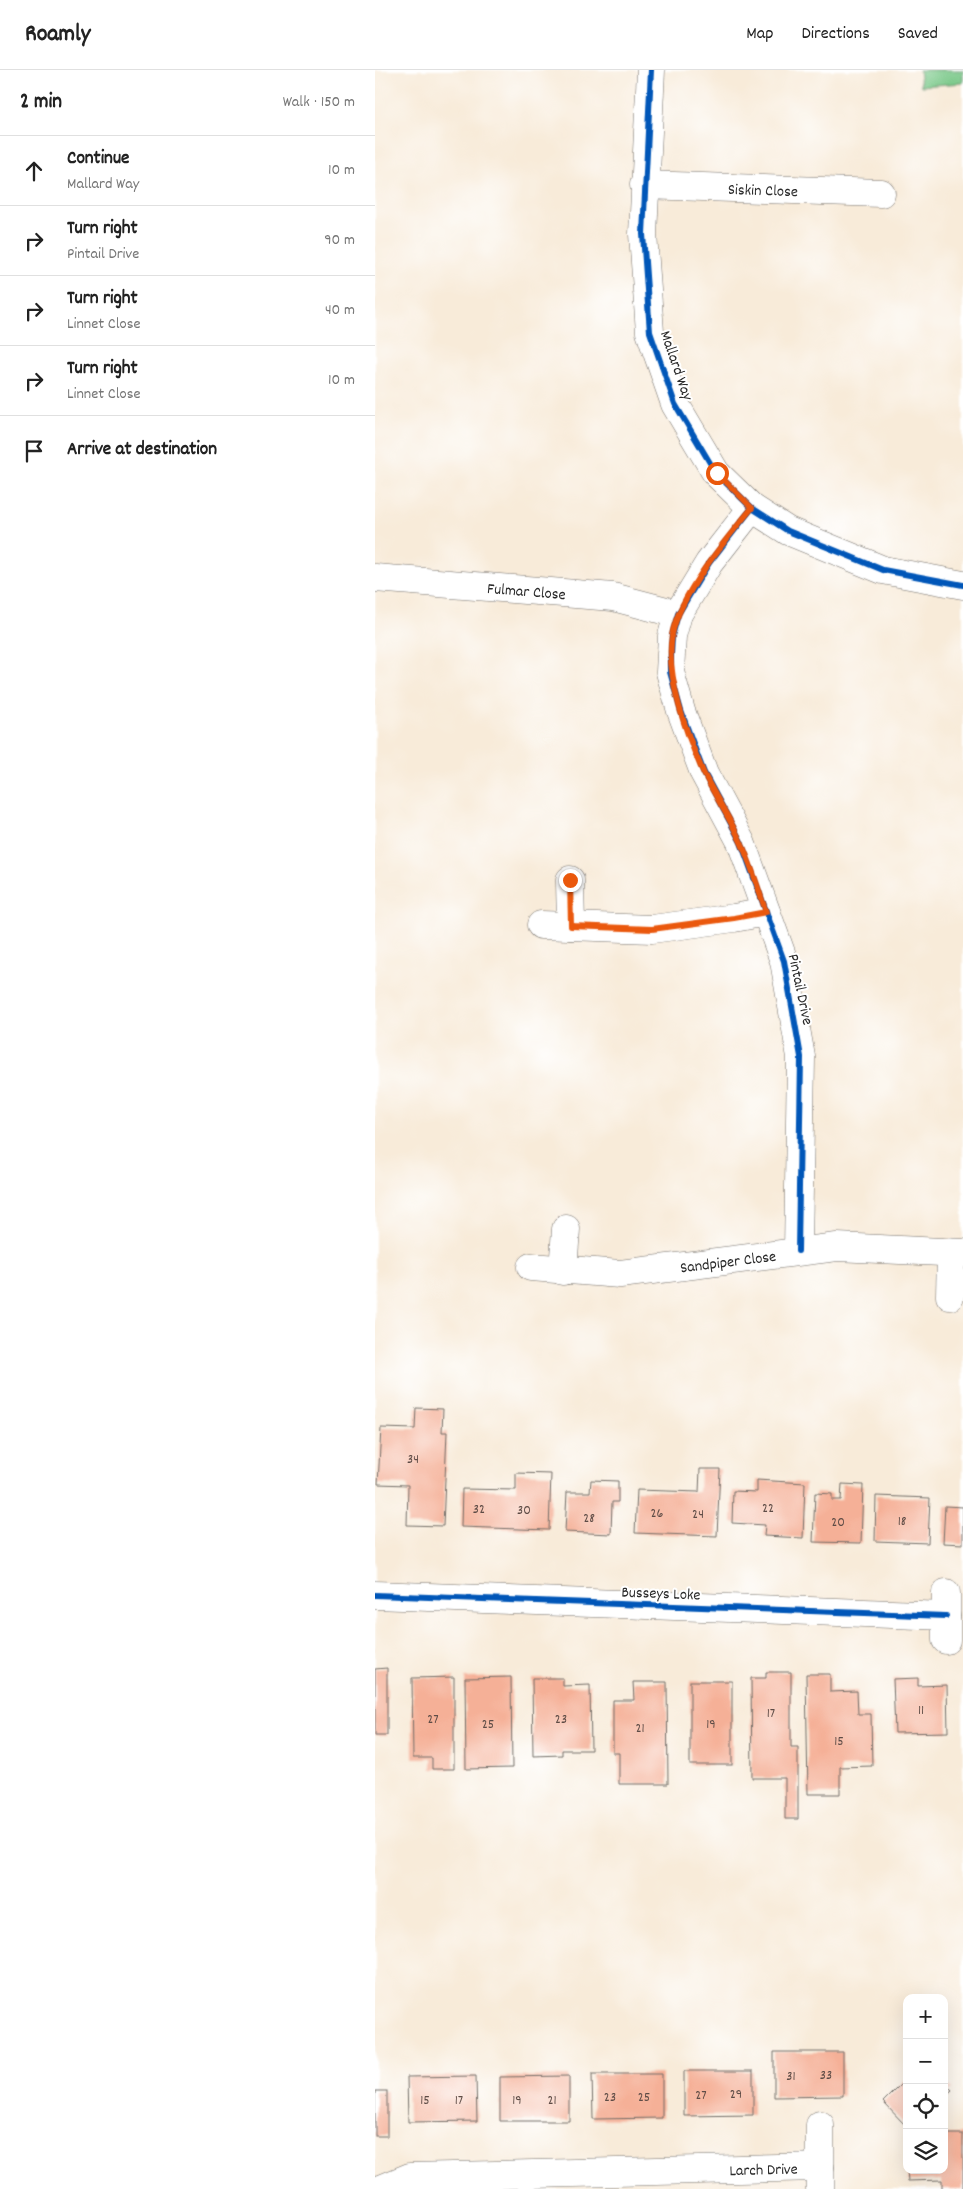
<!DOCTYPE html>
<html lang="en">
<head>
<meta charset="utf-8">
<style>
	:root { --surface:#fff; --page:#f2f2f2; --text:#222; --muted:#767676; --line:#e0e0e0 }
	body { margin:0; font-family:Dekko,sans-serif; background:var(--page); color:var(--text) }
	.controls { position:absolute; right:15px; bottom:15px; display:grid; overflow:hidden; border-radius:10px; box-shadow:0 5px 20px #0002 }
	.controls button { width:45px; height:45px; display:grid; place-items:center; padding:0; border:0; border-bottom:1px solid var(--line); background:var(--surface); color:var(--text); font:25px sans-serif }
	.stop { position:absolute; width:15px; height:15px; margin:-11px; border:4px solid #ea580c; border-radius:50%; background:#fff }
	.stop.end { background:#ea580c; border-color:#fff; box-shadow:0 1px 5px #0008 }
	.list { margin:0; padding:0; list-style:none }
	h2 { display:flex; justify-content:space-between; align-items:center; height:65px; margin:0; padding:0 20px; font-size:21px }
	h2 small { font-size:16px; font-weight:400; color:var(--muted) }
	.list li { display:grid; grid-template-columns:32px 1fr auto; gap:15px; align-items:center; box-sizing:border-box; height:70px; padding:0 20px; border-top:1px solid var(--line) }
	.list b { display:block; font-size:19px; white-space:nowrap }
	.list p { margin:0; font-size:16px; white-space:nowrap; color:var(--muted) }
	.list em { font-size:16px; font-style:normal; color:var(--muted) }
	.icon { flex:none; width:28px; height:28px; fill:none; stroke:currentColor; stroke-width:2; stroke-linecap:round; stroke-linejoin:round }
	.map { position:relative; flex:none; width:588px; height:2119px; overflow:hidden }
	header { display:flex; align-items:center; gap:30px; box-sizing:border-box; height:70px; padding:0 25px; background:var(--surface); border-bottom:1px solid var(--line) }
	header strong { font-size:24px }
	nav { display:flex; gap:28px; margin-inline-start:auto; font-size:18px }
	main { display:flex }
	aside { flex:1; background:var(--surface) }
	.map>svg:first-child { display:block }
</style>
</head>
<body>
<header>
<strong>Roamly</strong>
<nav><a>Map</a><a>Directions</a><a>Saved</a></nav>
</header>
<main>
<aside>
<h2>2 min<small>Walk · 150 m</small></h2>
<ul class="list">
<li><svg class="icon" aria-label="ahead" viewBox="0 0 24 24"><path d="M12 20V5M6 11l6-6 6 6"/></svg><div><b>Continue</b><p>Mallard Way</p></div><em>10 m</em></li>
<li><svg class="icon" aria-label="right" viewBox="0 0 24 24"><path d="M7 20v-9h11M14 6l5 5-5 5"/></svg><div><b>Turn right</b><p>Pintail Drive</p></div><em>90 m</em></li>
<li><svg class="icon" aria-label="right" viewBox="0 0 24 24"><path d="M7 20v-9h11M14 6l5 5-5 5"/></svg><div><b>Turn right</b><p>Linnet Close</p></div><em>40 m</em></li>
<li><svg class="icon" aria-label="right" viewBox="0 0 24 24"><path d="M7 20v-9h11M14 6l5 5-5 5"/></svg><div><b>Turn right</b><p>Linnet Close</p></div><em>10 m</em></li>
<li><svg class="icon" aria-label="arrive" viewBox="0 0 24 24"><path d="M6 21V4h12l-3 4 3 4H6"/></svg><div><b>Arrive at destination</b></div></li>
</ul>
</aside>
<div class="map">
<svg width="588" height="2119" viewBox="0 0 588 2119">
	<rect width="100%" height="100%" fill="#fff"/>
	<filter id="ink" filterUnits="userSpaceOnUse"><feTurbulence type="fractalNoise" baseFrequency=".02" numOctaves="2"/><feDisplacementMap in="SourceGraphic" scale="10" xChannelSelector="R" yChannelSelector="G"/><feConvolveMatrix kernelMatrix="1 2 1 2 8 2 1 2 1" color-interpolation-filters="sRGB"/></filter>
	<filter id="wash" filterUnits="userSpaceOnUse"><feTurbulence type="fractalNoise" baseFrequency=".0096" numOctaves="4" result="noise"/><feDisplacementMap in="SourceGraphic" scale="20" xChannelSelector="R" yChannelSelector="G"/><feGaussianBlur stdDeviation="1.12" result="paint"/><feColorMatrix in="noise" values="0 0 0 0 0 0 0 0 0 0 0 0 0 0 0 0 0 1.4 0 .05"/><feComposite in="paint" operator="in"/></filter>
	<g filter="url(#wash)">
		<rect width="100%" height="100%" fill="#f8ebd9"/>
		<path fill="#78c787" stroke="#527959" d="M544 0H588V13L546 16Z"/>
		<g id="blocks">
			<g fill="#f5b097">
				<path d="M41 1338 68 1339 67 1362H72L68 1456 32 1455 33 1415 3 1414 6 1358 40 1359Z"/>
				<path d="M325 1399H345L342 1466 260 1463 262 1420 324 1422Z"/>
				<path d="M141 1403 176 1404 174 1460 86 1457 87 1419 141 1420Z"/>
				<path d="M216 1410 243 1411V1432H237L236 1464 190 1462 192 1422H215Z"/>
				<path d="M382 1410 430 1413 428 1468 389 1466 390 1455 357 1453 358 1421 382 1422Z"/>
				<path d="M467 1414 488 1415 486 1473 438 1472 440 1423 457 1424V1430H466Z"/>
				<path d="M501 1426 555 1428 553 1473 500 1471Z"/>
				<path d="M570 1436 588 1437V1474L568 1473Z"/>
				<path d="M12 1598V1665H0V1599Z"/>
				<path d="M391 1602H416V1677H423V1749H410V1708H377L376 1608H391Z"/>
				<path d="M431 1604H455V1622L482 1621 483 1644H496L497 1696 465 1697V1724H433Z"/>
				<path d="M79 1607V1699H57V1688H38L37 1608Z"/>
				<path d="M136 1607 137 1698 91 1699 90 1608Z"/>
				<path d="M157 1608H188V1616L215 1615 216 1680H187V1685L158 1686Z"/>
				<path d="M543 1608V1616L572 1615 573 1662 520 1663 518 1609Z"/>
				<rect x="315" y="1611" width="42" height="84"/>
				<path d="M258 1612H292L293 1714H244V1683H238V1630H259Z"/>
				<path d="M399 1982H468V2026L399 2027Z"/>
				<path d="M309 2001H378V2045L309 2046Z"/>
				<path d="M217 2004H287V2048L218 2049Z"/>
				<path d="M101 2006 102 2051 33 2052 32 2007Z"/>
				<path d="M194 2006V2051H125V2007Z"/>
				<path d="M532 2008V2057L508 2032Z"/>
				<path d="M569 2012 577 2020 569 2027Z"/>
				<rect x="0" y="2021" width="12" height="45"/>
				<path d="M569 2064H588V2119H567V2110L533 2111 532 2100H569Z"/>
			</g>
		</g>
	</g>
	<g filter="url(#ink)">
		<use href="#blocks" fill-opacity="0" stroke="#736e68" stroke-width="1"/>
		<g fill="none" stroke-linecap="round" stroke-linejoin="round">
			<defs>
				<g id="street">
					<path d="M276 0 268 164 275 262 300 334 341 403 377 438 413 461 508 500 588 515"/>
					<path id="s1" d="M269 115 506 123"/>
					<path d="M377 438 334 493 303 544 297 566 295 602 306 641 329 703 366 772 409 891 426 987 423 1181"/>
					<path id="s2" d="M0 508 238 527 303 544"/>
					<path d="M195 810 196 856"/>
					<path d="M166 855 277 859 359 848 391 842"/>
					<path id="s3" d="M156 1197 245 1204 462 1177 588 1183"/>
					<path d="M188 1201 191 1159"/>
					<path d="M575 1226 576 1183"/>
					<path d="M0 1525 571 1546"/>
					<path d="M571 1570V1523"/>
					<path d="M445 2097V2119"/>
					<path id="s4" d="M6 2119 35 2107 445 2097V2055"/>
				</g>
			</defs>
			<use href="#street" stroke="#736e68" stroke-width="29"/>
			<use href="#street" stroke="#fff" stroke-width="28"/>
			<defs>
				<g id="cycleway">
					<path d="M276 0 268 164 275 262 300 334 341 403 377 438 413 461 508 500 588 515"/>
					<path d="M377 438 334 493 303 544 297 566 295 602 306 641 329 703 366 772 409 891 426 987 423 1181"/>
					<path d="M0 1525 571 1546"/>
				</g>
			</defs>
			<use href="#cycleway" stroke="#fff" stroke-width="9"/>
			<use href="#cycleway" stroke="#0057b8" stroke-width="6"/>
		</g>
	</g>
	<g fill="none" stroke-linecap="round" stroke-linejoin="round" filter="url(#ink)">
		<path stroke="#ea580c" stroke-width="6" d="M195 810 196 856 277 859 359 848 391 842C383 818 376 793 365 770 354 747 340 726 329 704 312 666 290 606 297 565 304 525 351 469 377 438L342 403"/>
	</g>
	<g text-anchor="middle" stroke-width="4" stroke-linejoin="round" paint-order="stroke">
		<g font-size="14" fill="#5e4c46">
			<text x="38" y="1393">34</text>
			<text x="393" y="1442">22</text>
			<text x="104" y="1443">32</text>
			<text x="149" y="1444">30</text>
			<text x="282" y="1447">26</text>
			<text x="323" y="1448">24</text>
			<text x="214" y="1452">28</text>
			<text x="527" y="1455">18</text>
			<text x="463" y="1456">20</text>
			<text x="546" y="1644">11</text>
			<text x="396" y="1647">17</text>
			<text x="58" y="1653">27</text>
			<text x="186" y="1653">23</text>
			<text x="113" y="1658">25</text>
			<text x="336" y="1658">19</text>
			<text x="265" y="1662">21</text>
			<text x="464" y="1675">15</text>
			<text x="451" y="2009">33</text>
			<text x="416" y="2010">31</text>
			<text x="361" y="2028">29</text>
			<text x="326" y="2029">27</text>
			<text x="235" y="2031">23</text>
			<text x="269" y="2031">25</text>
			<text x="50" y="2034">15</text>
			<text x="84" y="2034">17</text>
			<text x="142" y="2034">19</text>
			<text x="177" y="2034">21</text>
		</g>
		<g font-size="16" fill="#2b2b2b" stroke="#fff">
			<text dy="6" stroke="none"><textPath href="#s1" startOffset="119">Siskin Close</textPath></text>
			<text transform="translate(303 295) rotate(71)" y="6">Mallard Way</text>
			<text dy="6" stroke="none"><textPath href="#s2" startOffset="152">Fulmar Close</textPath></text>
			<text transform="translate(427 919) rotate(78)" y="6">Pintail Drive</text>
			<text dy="6" stroke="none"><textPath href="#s3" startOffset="198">Sandpiper Close</textPath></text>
			<text transform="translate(286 1522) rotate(2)" y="6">Busseys Loke</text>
			<text dy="6" stroke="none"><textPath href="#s4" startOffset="385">Larch Drive</textPath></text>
		</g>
	</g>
</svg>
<div class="controls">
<button>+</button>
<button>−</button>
<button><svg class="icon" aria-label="locate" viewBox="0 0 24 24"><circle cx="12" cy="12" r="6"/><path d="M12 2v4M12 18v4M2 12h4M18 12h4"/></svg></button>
<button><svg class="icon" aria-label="layers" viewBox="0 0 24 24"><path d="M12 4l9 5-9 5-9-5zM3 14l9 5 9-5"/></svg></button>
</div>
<div class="stop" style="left:342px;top:403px"></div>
<div class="stop end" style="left:195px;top:810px"></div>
</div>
</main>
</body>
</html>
